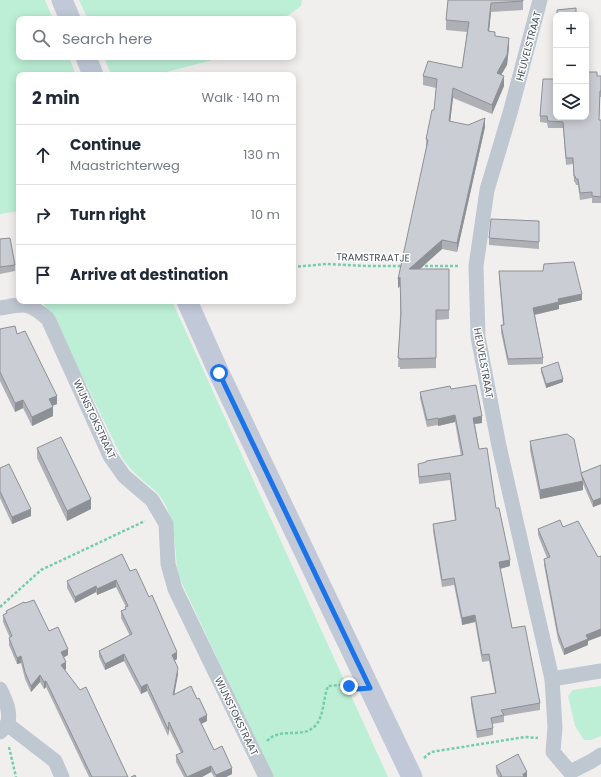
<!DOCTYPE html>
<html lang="en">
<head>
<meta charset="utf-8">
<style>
	:root { --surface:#fff; --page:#f6f6f7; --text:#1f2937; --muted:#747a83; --line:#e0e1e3 }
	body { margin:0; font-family:Poppins,sans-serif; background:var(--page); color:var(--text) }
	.controls { position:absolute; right:12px; top:12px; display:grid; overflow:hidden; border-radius:8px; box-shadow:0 2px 10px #0003 }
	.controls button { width:36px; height:36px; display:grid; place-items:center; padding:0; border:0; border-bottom:1px solid var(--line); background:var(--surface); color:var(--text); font:20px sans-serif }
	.stop { position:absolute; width:12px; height:12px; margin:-9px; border:3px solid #1a73e8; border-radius:50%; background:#fff }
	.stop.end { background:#1a73e8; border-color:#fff; box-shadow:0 1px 4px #0008 }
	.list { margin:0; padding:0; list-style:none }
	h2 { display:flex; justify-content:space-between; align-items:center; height:52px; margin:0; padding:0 16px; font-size:17px }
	h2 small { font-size:13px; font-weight:400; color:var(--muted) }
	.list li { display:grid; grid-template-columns:26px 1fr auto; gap:12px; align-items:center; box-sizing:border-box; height:60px; padding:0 16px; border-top:1px solid var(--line) }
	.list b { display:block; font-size:15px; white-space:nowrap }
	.list p { margin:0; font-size:13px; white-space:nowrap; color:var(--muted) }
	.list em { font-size:13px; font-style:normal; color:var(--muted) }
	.icon { flex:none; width:22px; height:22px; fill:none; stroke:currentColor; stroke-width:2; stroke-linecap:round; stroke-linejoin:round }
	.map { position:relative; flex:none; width:601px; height:777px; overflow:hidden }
	.search { position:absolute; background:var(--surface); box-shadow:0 2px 10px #0003; left:16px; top:16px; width:280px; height:44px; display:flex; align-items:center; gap:10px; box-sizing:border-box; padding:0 14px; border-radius:8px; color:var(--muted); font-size:15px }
	.panel { position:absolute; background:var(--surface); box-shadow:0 2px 10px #0003; left:16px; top:72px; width:280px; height:232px; border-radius:8px }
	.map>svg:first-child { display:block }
</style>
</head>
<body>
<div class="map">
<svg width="601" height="777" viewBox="0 0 601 777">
	<rect width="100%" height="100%" fill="#f1efee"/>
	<g fill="#bcefd6">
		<path d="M0 0H45L53 19H19V57H69L76 75H19V211L0 214Z"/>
		<path d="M79 0H302L301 6 283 19H88Z"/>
		<path d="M104 57H224L155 75H111Z"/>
		<path d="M43 301H172L388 777H273L178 575C174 547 177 518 159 495 153 488 145 483 138 476 132 471 127 464 122 458L53 316 43 303Z"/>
		<path d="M601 686V736L591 740H584L575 726 568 696 573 690Z"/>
	</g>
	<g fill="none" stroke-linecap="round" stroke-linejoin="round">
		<g stroke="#74cdac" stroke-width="2.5" stroke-dasharray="3 2" stroke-linecap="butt">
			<path d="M420 266H459"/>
			<path d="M293 267 327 264 366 266H403"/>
			<path d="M0 607 41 570 145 521"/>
			<path d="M267 741C281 726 303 740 316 725 324 716 323 698 328 686L339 685 348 686"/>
			<path d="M9 747 16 777"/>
			<path d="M424 758 431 752 525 737 538 738"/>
		</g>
		<g stroke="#bfc7d1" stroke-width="15">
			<path d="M540 0 510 113 487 190 476 266 478 337 499 446 552 679 555 727 553 752 570 772 590 762 601 755"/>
			<path d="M0 308C25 304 28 301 48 319L110 456 124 476 152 500 166 524 168 564 175 589 266 777"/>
			<path d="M552 679 601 671"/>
			<path d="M0 689C5 699 12 713 7 725 6 727 2 730 0 732"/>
			<path d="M7 724 55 761 62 777"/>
		</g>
		<g stroke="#c1c9d8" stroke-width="21">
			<path d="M62 0 70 19"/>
			<path d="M86 57 93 75"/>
			<path d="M187 301 219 373 412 777"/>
		</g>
	</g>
	<g fill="#aeb0b6">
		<path d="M448 0H523V10L491 12 489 31 509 47 507 65 501 75 504 86 492 114 453 98 450 122 468 125 485 127 457 252 442 249 419 269H449V319L436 320V368L400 369V367H398L400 316V286L398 288 426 149V139L434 110 436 88 423 85V76L462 68 467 32 446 30V20Z"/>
		<path d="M554 22H556V51L554 29Z"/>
		<path d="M597 76H601V97H600L599 120H601V203H592V198L580 200 578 185H576L575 182H574L573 164 566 165 563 128H548L547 123 540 122V116Z"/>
		<path d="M539 221V249L489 245V238Z"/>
		<path d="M0 239 15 265V271L0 274Z"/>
		<path d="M499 271 582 300 559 305V309L535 315 543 358V364L508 365 501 332V325H503L499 278Z"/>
		<path d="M0 329 17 334 57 404 52 406 53 416 32 426 23 408 15 412 0 381Z"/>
		<path d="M541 368 563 382 546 388 541 372Z"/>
		<path d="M451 389 482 423 475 424 479 449 496 508 510 566 500 569 512 628 540 703V710L504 716V722L492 724 493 728V735L477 738 471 704V697L495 693 489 661 482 662 475 622 462 625 454 585 442 587 433 531V524L455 521 450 480 419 484 418 470V464L461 456 455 422 438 426V425L427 427 420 398V392Z"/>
		<path d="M530 441 581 473 601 465V504L593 507 583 484V490L540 499 530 450Z"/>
		<path d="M37 448 91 509 67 521 37 458Z"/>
		<path d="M0 468 31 516 12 524 0 498Z"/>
		<path d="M563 527 598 557 601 556V636L588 641V645L564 655 558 640 544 565V559L547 558 538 535V529Z"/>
		<path d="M130 571 177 659 174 660 178 674 174 694 207 721 201 724 214 750 232 774 226 777H214L211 772 202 777H184L176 762V755L181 753 169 729 168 736 147 691 141 694 124 661 105 670 99 657V651L130 636 121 618V611L125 610 126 607 116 587 97 595 96 592 75 603 67 588V581Z"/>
		<path d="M6 611 49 631 68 655 64 657 66 669 65 670 128 777H89L46 687 44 689 40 682 31 692 25 679 21 663 17 664 9 645V638H10L3 622V615L6 613Z"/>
		<path d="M496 766 527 777H498L496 773Z"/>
	</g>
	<g fill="#8d9094">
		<path d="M491 3V12L488 41V31Z"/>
		<path d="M509 38V47L507 65 497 82V73Z"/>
		<path d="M504 76V86L492 114V105Z"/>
		<path d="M453 88V98L449 131V121Z"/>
		<path d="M485 118V127L457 252V243Z"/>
		<path d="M442 240V249L409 279V269Z"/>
		<path d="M400 277V286L398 288V279Z"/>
		<path d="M582 294V300L559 305V309L533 315V308L558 299Z"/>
		<path d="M563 379V382L546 388V384Z"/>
		<path d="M57 396V404L49 407V399Z"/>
		<path d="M23 400V408L15 412V403Z"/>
		<path d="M53 407V416L32 426V417Z"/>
		<path d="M455 415V422L438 426V419Z"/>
		<path d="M482 416V423L473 424V418Z"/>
		<path d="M583 481V490L540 499V490Z"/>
		<path d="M601 498V504L593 507V501Z"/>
		<path d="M91 499V509L67 521V511Z"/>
		<path d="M31 509V516L12 524V517Z"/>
		<path d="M510 560V566L499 569V562Z"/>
		<path d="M116 580V587L97 595V589Z"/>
		<path d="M96 586V592L75 603V597Z"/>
		<path d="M475 615V622L462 625V618Z"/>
		<path d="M601 629V636L588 641V645L564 655V649L586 635Z"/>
		<path d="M68 649V655L61 659V652Z"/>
		<path d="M177 652V659L172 662V655Z"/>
		<path d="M124 654V661L105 670V664Z"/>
		<path d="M21 656V663L17 664V658Z"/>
		<path d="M66 662V669L61 672V665Z"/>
		<path d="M178 668V674L173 702V695Z"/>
		<path d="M40 675V682L31 692V686Z"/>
		<path d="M46 681V687L44 689V682Z"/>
		<path d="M147 684V691L141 694V687Z"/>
		<path d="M207 715V721L199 725V719Z"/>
		<path d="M169 722V729L168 736V729Z"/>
		<path d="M211 766V772L202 777H188Z"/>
		<path d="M232 768V774L226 777H216V775Z"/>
		<path d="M527 772V777H523V774Z"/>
	</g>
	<g fill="#cacdd4" stroke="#8d9094">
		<path d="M448 0H523V1L491 3 488 31 495 32V36L509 38 507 55 497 73 504 76 492 105 453 88 449 121 468 125 485 118 457 243 442 240 409 269H449V310H436V358L400 359V358H398L401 314 400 277 398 279 428 140 426 139 432 110H434L437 79 423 76 428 61 462 68 469 22 446 20Z"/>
		<path d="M576 8V15H557V10Z"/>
		<path d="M554 22H556V45Z"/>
		<path d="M586 72H597V76H601V91H600L599 120H601V197L592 196V192L580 193 578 179H576L575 176H574L573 158H566L563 122 548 121 547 116H540L543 79H556V117H586Z"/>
		<path d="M491 219 539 221V242L489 238Z"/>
		<path d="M10 238 15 265 0 267V239Z"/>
		<path d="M574 262 582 294 558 299 559 302 533 308 543 358 508 359 501 325H504L499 271H543L544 264Z"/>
		<path d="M15 326 17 334 25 331 57 396 49 399 53 407 32 417 23 400 15 403 0 372V329Z"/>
		<path d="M558 362 563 379 546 384 541 368Z"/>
		<path d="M476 385 482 416 473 418 479 449 487 448 496 508H499L510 560 499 562 512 628 525 626 540 703 501 710 504 715 491 718 493 728 477 731 471 697 496 693 489 654 482 655 475 615 462 618 454 578 442 580 433 524 456 520 450 473 419 477 418 464 426 462V461L463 455 455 415 438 419V418L427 420 420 392 450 386 451 389Z"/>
		<path d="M567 434 574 439 583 481 540 490 530 441Z"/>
		<path d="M61 437 91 499 67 511 37 448Z"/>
		<path d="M9 464 31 509 12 517 0 491V468Z"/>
		<path d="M601 465V498L593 501 582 476 581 473Z"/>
		<path d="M560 520 563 527 578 521 598 557 601 556V629L586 635 588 639 564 649 558 633 544 559 550 557 538 529Z"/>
		<path d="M122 554 130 571 136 569 149 597 152 595 177 652 172 655 178 668 173 695 191 686 197 699 199 698 207 715 199 719 214 750 222 746 232 768 216 775 211 766 187 777 176 755 183 752 169 722 168 729 147 684 141 687 124 654 105 664 99 651 132 634 121 611 126 609 125 607 128 606 116 580 97 589 96 586 75 597 67 581Z"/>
		<path d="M34 600 49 631 58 627 68 649 61 652 66 662 61 665 80 690 86 687 128 777H92L46 681 44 682 40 675 31 686 25 672 21 656 17 658 9 638 12 636 3 615 7 613 6 611 24 602 25 603Z"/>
		<path d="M518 754 527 772 523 774 524 777H500L502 776 496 766Z"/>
		<path d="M135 775 136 777H131Z"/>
	</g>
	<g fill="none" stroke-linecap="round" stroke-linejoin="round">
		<path stroke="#1a73e8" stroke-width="5" d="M219 373 370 688 357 689 349 686"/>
	</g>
	<g text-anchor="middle" stroke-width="3" stroke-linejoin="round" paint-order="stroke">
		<g font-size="10" fill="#464f5c" stroke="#fff">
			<text transform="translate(528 46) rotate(-75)" y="4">HEUVELSTRAAT</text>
			<text transform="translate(373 257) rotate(1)" y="4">TRAMSTRAATJE</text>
			<text transform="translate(484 363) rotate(80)" y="4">HEUVELSTRAAT</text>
			<text transform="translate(95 419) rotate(65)" y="4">WIJNSTOKSTRAAT</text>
			<text transform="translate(237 716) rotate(64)" y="4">WIJNSTOKSTRAAT</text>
		</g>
	</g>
</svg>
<div class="controls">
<button>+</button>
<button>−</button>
<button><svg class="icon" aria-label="layers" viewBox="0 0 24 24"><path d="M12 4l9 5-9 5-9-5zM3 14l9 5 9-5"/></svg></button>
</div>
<div class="stop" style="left:219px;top:373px"></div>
<div class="stop end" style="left:349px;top:686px"></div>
<div class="search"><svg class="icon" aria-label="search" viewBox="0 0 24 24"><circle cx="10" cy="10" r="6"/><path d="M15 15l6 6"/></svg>Search here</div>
<section class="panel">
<h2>2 min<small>Walk · 140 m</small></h2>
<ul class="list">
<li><svg class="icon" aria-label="ahead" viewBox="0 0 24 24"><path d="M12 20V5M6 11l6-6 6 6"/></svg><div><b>Continue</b><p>Maastrichterweg</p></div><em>130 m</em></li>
<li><svg class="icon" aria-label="right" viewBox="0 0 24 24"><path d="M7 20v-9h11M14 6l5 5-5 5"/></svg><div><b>Turn right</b></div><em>10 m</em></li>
<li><svg class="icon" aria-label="arrive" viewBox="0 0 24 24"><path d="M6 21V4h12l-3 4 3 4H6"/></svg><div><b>Arrive at destination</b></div></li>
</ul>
</section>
</div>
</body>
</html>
